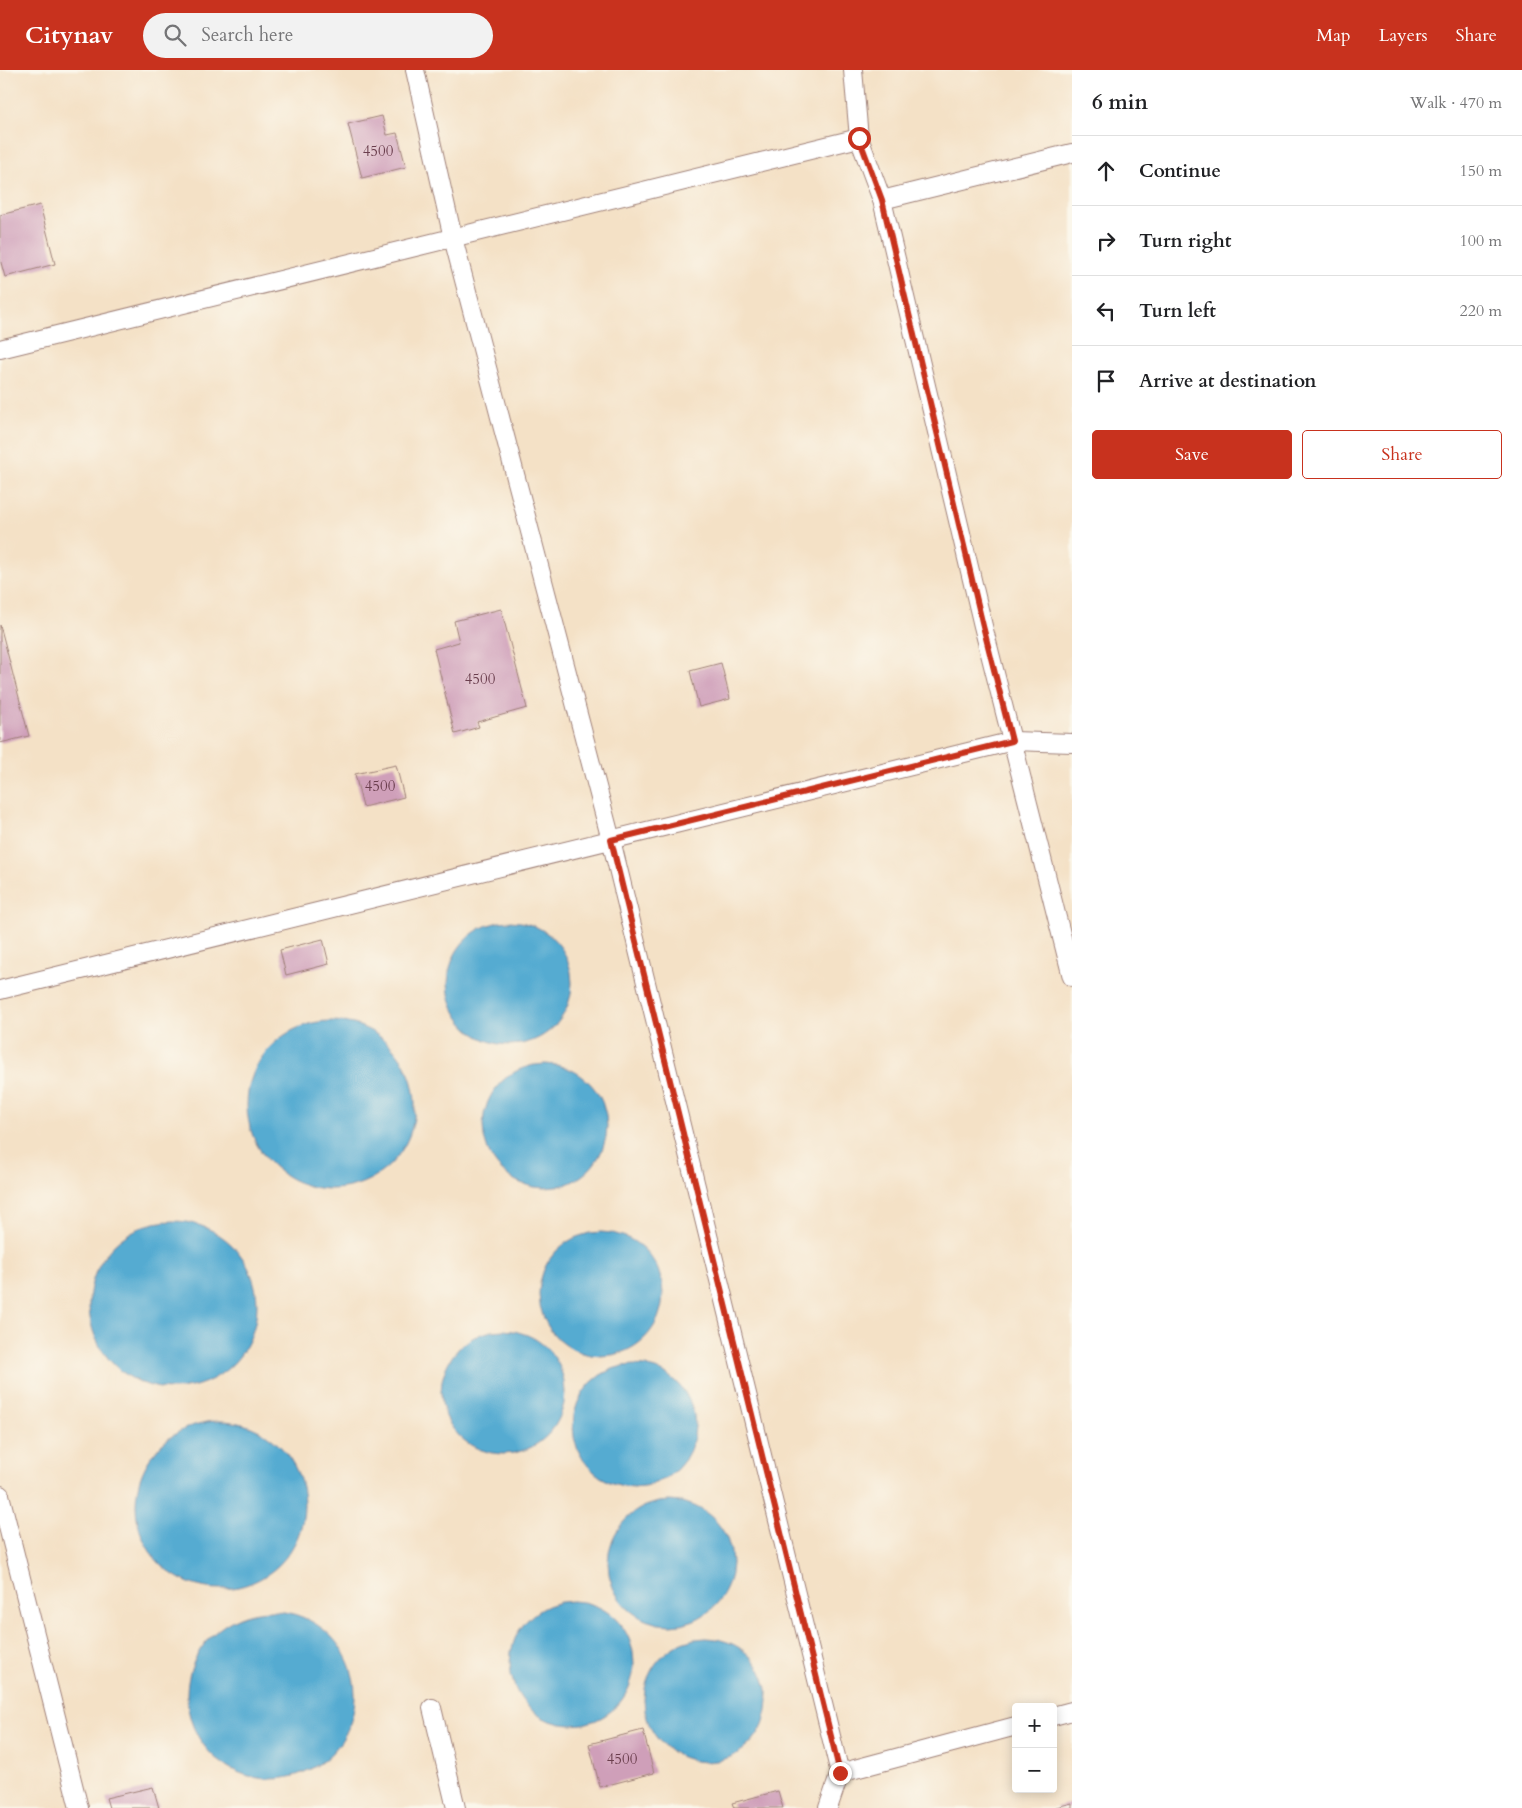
<!DOCTYPE html>
<html lang="en">
<head>
<meta charset="utf-8">
<style>
	:root { --surface:#fff; --page:#f2f2f2; --text:#202124; --muted:#757577; --line:#e0e0e0; --accent:#c8321e }
	body { margin:0; font-family:Cardo,serif; background:var(--page); color:var(--text) }
	.controls { position:absolute; right:15px; bottom:15px; display:grid; overflow:hidden; border-radius:5px; box-shadow:0 2px 12px #0003 }
	.controls button { width:45px; height:45px; display:grid; place-items:center; padding:0; border:0; border-bottom:1px solid var(--line); background:var(--surface); color:var(--text); font:25px sans-serif }
	.stop { position:absolute; width:15px; height:15px; margin:-11px; border:4px solid #c8321e; border-radius:50%; background:#fff }
	.stop.end { background:#c8321e; border-color:#fff; box-shadow:0 1px 5px #0008 }
	.list { margin:0; padding:0; list-style:none }
	h2 { display:flex; justify-content:space-between; align-items:center; height:65px; margin:0; padding:0 20px; font-size:21px }
	h2 small { font-size:16px; font-weight:400; color:var(--muted) }
	.list li { display:grid; grid-template-columns:32px 1fr auto; gap:15px; align-items:center; box-sizing:border-box; height:70px; padding:0 20px; border-top:1px solid var(--line) }
	.list b { display:block; font-size:19px; white-space:nowrap }
	.list em { font-size:16px; font-style:normal; color:var(--muted) }
	.actions { display:flex; gap:10px; padding:15px 20px }
	.actions a { flex:1; padding:11px 0; border:1px solid var(--accent); border-radius:5px; text-align:center; font-size:18px; color:var(--accent) }
	.actions .main { background:var(--accent); color:#fff }
	.icon { flex:none; width:28px; height:28px; fill:none; stroke:currentColor; stroke-width:2; stroke-linecap:round; stroke-linejoin:round }
	.map { position:relative; flex:none; width:1072px; height:1738px; overflow:hidden }
	header { display:flex; align-items:center; gap:30px; box-sizing:border-box; height:70px; padding:0 25px; background:var(--accent); color:#fff }
	header strong { font-size:24px }
	nav { display:flex; gap:28px; margin-inline-start:auto; font-size:18px }
	.search { width:350px; height:45px; background:var(--page); display:flex; align-items:center; gap:12px; box-sizing:border-box; padding:0 18px; border-radius:28px; color:var(--muted); font-size:19px }
	main { display:flex }
	aside { flex:1; background:var(--surface) }
	.map>svg:first-child { display:block }
</style>
</head>
<body>
<header>
<strong>Citynav</strong>
<div class="search"><svg class="icon" aria-label="search" viewBox="0 0 24 24"><circle cx="10" cy="10" r="6"/><path d="M15 15l6 6"/></svg>Search here</div>
<nav><a>Map</a><a>Layers</a><a>Share</a></nav>
</header>
<main>
<div class="map">
<svg width="1072" height="1738" viewBox="0 0 1072 1738">
	<rect width="100%" height="100%" fill="#fbf7ec"/>
	<filter id="ink" filterUnits="userSpaceOnUse"><feTurbulence type="fractalNoise" baseFrequency=".02" numOctaves="2"/><feDisplacementMap in="SourceGraphic" scale="10" xChannelSelector="R" yChannelSelector="G"/><feConvolveMatrix kernelMatrix="1 2 1 2 8 2 1 2 1" color-interpolation-filters="sRGB"/></filter>
	<filter id="wash" filterUnits="userSpaceOnUse"><feTurbulence type="fractalNoise" baseFrequency=".0096" numOctaves="4" result="noise"/><feDisplacementMap in="SourceGraphic" scale="20" xChannelSelector="R" yChannelSelector="G"/><feGaussianBlur stdDeviation="1.12" result="paint"/><feColorMatrix in="noise" values="0 0 0 0 0 0 0 0 0 0 0 0 0 0 0 0 0 1.4 0 .05"/><feComposite in="paint" operator="in"/></filter>
	<g filter="url(#wash)">
		<rect width="100%" height="100%" fill="#f4e1c6"/>
		<g fill="#55abd1" stroke="#50657e">
			<circle cx="510" cy="913" r="62"/>
			<circle cx="331" cy="1035" r="84"/>
			<circle cx="545" cy="1056" r="62"/>
			<circle cx="173" cy="1235" r="84"/>
			<circle cx="601" cy="1224" r="62"/>
			<circle cx="503" cy="1322" r="62"/>
			<circle cx="634" cy="1356" r="61"/>
			<circle cx="220" cy="1435" r="84"/>
			<circle cx="670" cy="1493" r="62"/>
			<circle cx="572" cy="1593" r="62"/>
			<circle cx="271" cy="1625" r="84"/>
			<circle cx="706" cy="1630" r="62"/>
		</g>
		<g id="blocks">
			<g fill="#cf9fb9">
				<path d="M382 46 387 65 397 63 406 97 362 108 348 54Z"/>
				<path d="M40 135 55 194 5 207 0 189V145Z"/>
				<path d="M501 539 527 638 477 652 479 657 455 664 434 579 459 572 454 551Z"/>
				<path d="M0 555 29 666 0 673Z"/>
				<path d="M721 593 730 629 699 637 690 601Z"/>
				<path d="M396 695 404 727 363 737 355 704Z"/>
				<path d="M323 869 329 894 286 905 280 880Z"/>
				<path d="M643 1660 654 1703 600 1717 589 1674Z"/>
				<path d="M153 1717 159 1738H109L106 1728Z"/>
				<path d="M778 1721 783 1738H734L732 1733Z"/>
				<path d="M1072 1733V1738H1056V1737Z"/>
			</g>
		</g>
	</g>
	<g filter="url(#ink)">
		<use href="#blocks" fill-opacity="0" stroke="#9f8078" stroke-width="1"/>
		<g fill="none" stroke-linecap="round" stroke-linejoin="round">
			<defs>
				<g id="service">
					<path d="M415 0 453 168 611 770 840 1703 1016 1656"/>
					<path d="M853 0 859 68 882 130 983 556 1072 907"/>
					<path d="M882 130 1072 83"/>
					<path d="M0 279 859 68"/>
					<path d="M0 920 1013 671 1072 673"/>
					<path d="M0 1425 79 1738"/>
					<path d="M432 1638 456 1738"/>
					<path d="M1053 1646 1072 1641"/>
					<path d="M828 1738 840 1703"/>
				</g>
			</defs>
			<use href="#service" stroke="#9f8078" stroke-width="20"/>
			<use href="#service" stroke="#fff" stroke-width="18"/>
		</g>
	</g>
	<g fill="none" stroke-linecap="round" stroke-linejoin="round" filter="url(#ink)">
		<path stroke="#c8321e" stroke-width="6" d="M840 1703 611 770 1012 671 983 556 882 130 859 68"/>
	</g>
	<g text-anchor="middle" stroke-width="4" stroke-linejoin="round" paint-order="stroke">
		<g font-size="15" fill="#6b3f4e">
			<text x="378" y="86">4500</text>
			<text x="480" y="614">4500</text>
			<text x="380" y="721">4500</text>
			<text x="622" y="1694">4500</text>
		</g>
	</g>
</svg>
<div class="controls">
<button>+</button>
<button>−</button>
</div>
<div class="stop" style="left:859px;top:68px"></div>
<div class="stop end" style="left:840px;top:1703px"></div>
</div>
<aside>
<h2>6 min<small>Walk · 470 m</small></h2>
<ul class="list">
<li><svg class="icon" aria-label="ahead" viewBox="0 0 24 24"><path d="M12 20V5M6 11l6-6 6 6"/></svg><div><b>Continue</b></div><em>150 m</em></li>
<li><svg class="icon" aria-label="right" viewBox="0 0 24 24"><path d="M7 20v-9h11M14 6l5 5-5 5"/></svg><div><b>Turn right</b></div><em>100 m</em></li>
<li><svg class="icon" aria-label="left" viewBox="0 0 24 24"><path d="M17 20v-9H6M10 6l-5 5 5 5"/></svg><div><b>Turn left</b></div><em>220 m</em></li>
<li><svg class="icon" aria-label="arrive" viewBox="0 0 24 24"><path d="M6 21V4h12l-3 4 3 4H6"/></svg><div><b>Arrive at destination</b></div></li>
</ul>
<div class="actions"><a class="main">Save</a><a>Share</a></div>
</aside>
</main>
</body>
</html>
